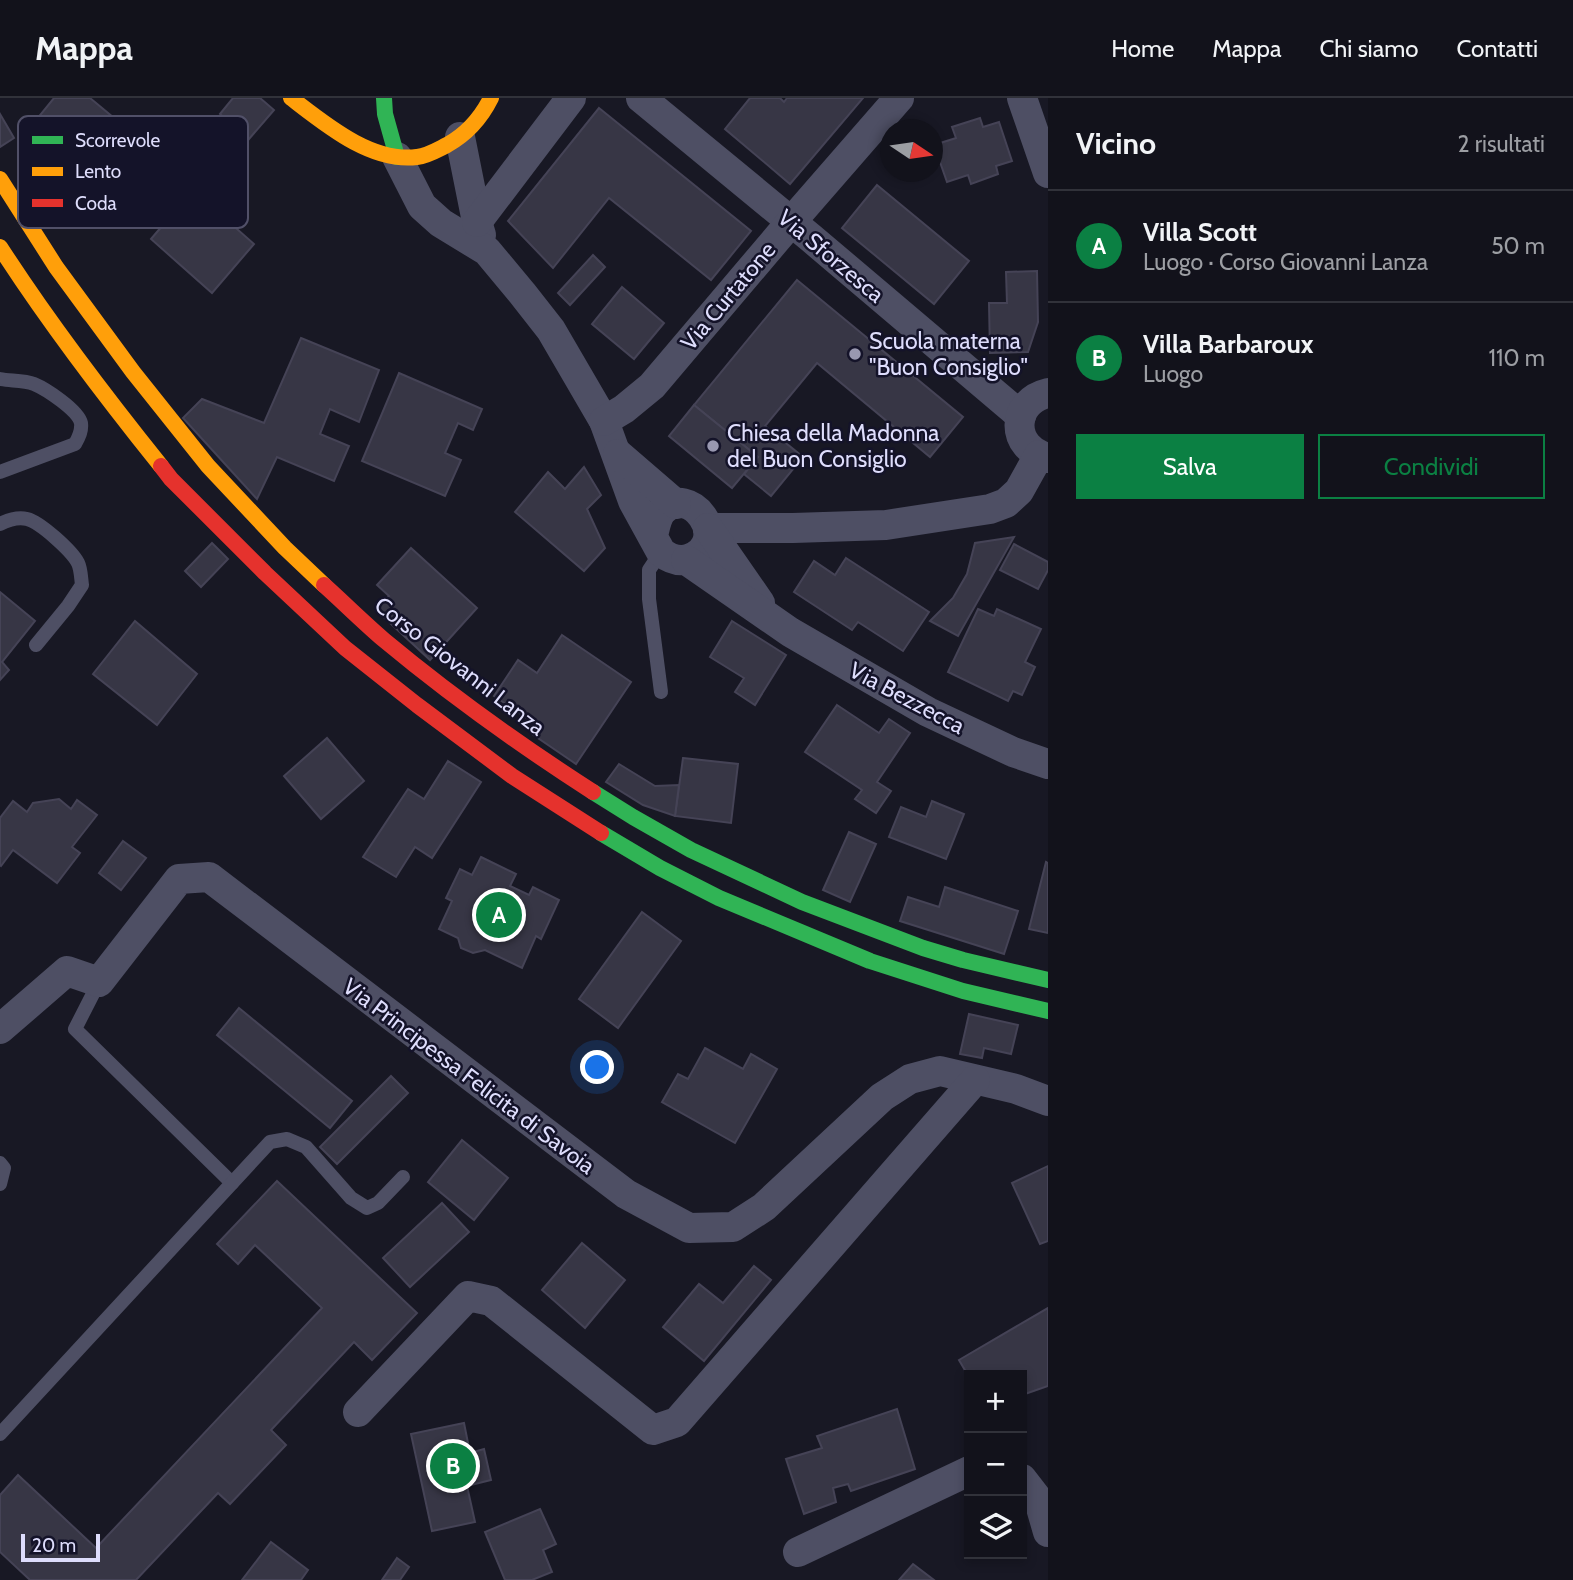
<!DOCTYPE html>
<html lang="it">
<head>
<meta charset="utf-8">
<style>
	:root { --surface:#12121b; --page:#1f2028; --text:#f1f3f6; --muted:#9c9ea3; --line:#31323a; --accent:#0b8043 }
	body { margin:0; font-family:Cabin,sans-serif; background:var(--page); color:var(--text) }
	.controls { position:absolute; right:21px; bottom:21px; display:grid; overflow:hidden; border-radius:0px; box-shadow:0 4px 10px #0003 }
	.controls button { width:63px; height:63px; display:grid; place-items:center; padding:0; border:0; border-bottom:2px solid var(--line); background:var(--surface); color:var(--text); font:35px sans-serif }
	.compass { position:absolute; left:880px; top:21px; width:63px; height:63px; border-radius:50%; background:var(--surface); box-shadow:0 4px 10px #0003; rotate:103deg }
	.scale { position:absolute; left:21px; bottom:18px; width:79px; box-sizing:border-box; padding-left:7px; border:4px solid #deddfc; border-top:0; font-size:19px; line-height:24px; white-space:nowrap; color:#deddfc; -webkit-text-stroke:5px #141329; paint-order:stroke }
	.you { position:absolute; left:598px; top:970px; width:24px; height:24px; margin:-18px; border:5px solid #fff; border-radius:50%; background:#1a73e8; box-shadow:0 0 0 10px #1a73e833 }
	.badge { display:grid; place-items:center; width:46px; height:46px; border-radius:50%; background:var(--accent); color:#fff; font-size:23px; font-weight:700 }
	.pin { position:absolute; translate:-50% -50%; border:4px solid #fff; box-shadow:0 2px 7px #0006 }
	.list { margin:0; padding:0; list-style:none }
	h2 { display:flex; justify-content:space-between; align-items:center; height:91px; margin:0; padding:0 28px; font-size:30px }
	h2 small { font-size:23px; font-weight:400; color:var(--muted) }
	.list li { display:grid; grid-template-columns:46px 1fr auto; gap:21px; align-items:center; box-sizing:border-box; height:112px; padding:0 28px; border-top:2px solid var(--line) }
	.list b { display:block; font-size:26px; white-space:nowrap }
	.list p { margin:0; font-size:23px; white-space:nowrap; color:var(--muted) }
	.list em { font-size:23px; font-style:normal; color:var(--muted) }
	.actions { display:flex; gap:14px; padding:21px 28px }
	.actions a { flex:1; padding:16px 0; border:2px solid var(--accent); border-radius:0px; text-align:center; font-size:24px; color:var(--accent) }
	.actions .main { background:var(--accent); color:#fff }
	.icon { flex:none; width:38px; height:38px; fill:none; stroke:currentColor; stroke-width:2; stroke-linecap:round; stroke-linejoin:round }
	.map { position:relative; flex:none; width:1048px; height:1482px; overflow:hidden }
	header { display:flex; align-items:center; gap:42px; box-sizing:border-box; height:98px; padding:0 35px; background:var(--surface); border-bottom:2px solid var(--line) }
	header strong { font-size:33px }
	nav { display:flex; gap:38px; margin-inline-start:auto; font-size:24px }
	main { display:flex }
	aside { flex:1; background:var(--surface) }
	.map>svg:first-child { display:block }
</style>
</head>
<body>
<header>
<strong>Mappa</strong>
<nav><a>Home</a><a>Mappa</a><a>Chi siamo</a><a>Contatti</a></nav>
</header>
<main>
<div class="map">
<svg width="1048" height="1482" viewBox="0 0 1048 1482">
	<rect width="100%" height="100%" fill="#181824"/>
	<g fill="#373645" stroke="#454356" stroke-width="2">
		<path d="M54 0H90L132 35 86 91 23 38Z"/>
		<path d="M233 0H260L274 12 249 41 220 16Z"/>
		<path d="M750 0H780L784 4 787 0H863L790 86 725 31Z"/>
		<path d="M599 10 751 133 711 182 609 100 553 170 508 123Z"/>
		<path d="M0 16 14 40 0 49Z"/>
		<path d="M980 20 983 29 999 24 1012 63 996 68 998 76 971 86 968 77 947 84 934 47 956 40 952 29Z"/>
		<path d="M877 87 969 163 934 206 842 130Z"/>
		<path d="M193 92 254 146 212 195 151 141Z"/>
		<path d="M593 157 605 169 570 207 558 195Z"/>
		<path d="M1037 173 1038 224 1028 254 990 255 989 205H1007L1006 174Z"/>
		<path d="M797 182 963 319 930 359 817 265 765 328 803 359 771 398 744 376 758 359 694 307Z"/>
		<path d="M622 189 664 225 634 261 592 226Z"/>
		<path d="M301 240 379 272 359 324 330 311 320 336 349 348 334 383 277 359 257 401 183 320 202 301 264 325Z"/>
		<path d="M399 275 482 311 473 332 458 325 445 355 461 362 445 398 362 363Z"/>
		<path d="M694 307 758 359 732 390 669 338Z"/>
		<path d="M584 369 601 397 587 411 605 450 584 473 515 414 548 374 565 391Z"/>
		<path d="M1014 439 958 538 930 523 953 500 967 476 975 445Z"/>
		<path d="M212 445 228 461 201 489 185 473Z"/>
		<path d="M1014 446 1048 464V472L1038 491 1000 472Z"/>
		<path d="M411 450 477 510 430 562 376 512 389 498 377 487Z"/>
		<path d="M846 460 929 514 903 553 858 524 852 532 794 494 814 463 835 477Z"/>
		<path d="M0 494 35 523 2 564 9 572 0 582Z"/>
		<path d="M978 511 994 518 997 511 1041 531 1025 564 1035 569 1022 597 1013 593 1008 603 948 574Z"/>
		<path d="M135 523 197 576 157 627 93 576Z"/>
		<path d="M732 523 786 557 755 607 735 594 744 580 710 559Z"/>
		<path d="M562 537 631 584 576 666 532 636 538 628 494 598 518 562 537 575Z"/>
		<path d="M837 607 879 635 889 621 910 635 877 684 891 693 876 715 855 701 862 692 805 654Z"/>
		<path d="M327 640 364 683 321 721 284 678Z"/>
		<path d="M683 660 738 666 731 725 675 718Z"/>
		<path d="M448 663 481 684 432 760 415 749 396 779 363 759 408 691 424 701Z"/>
		<path d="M619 666 655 688 679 687 675 718 643 707 606 684Z"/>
		<path d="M59 701 71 711 77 702 97 717 72 749 80 755 57 785 13 752 1 768 0 767V720L13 703 27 714 33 705Z"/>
		<path d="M932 703 964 716 946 761 889 739 901 709 926 719Z"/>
		<path d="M849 734 876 746 850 804 823 792Z"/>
		<path d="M123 743 146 760 121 792 99 775Z"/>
		<path d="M481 759 516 776 510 788 529 797 533 789 559 802 541 841 536 838 522 870 485 852 473 855 461 850 458 840 439 831 452 803 446 800 460 771 472 777Z"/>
		<path d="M1046 764 1048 765V835L1029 831Z"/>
		<path d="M945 789 1018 813 1004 856 900 823 908 799 939 809Z"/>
		<path d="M642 814 681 843 618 930 579 901Z"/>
		<path d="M239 910 352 1003 330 1030 217 937Z"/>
		<path d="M969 916 1018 927 1011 956 984 950 982 960 960 956Z"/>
		<path d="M705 950 743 971 751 956 777 971 735 1045 662 1004 678 976 688 981Z"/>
		<path d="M391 978 408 995 337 1066 320 1049Z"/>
		<path d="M462 1042 508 1080 474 1122 428 1084Z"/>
		<path d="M1048 1068V1143L1040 1146 1012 1085Z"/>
		<path d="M277 1083 417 1215 372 1262 354 1244 271 1332 286 1347 230 1406 218 1395 136 1482H30L0 1454V1397L18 1377 96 1450 322 1210 255 1147 238 1166 217 1146Z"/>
		<path d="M442 1105 469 1134 410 1189 383 1160Z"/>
		<path d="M582 1145 625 1182 585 1230 542 1192Z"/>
		<path d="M754 1168 771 1182 704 1263 663 1229 699 1186 723 1205Z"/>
		<path d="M1048 1210V1288L1022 1297V1277H969V1279L959 1262Z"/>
		<path d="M897 1311 915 1371 851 1393 848 1386 833 1390 836 1404 804 1416 786 1361 822 1350 817 1338Z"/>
		<path d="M464 1325 470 1355 484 1351 491 1382 467 1388 475 1424 432 1433 411 1336Z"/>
		<path d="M540 1411 556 1446 543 1452 552 1474 532 1482H505L485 1434Z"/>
		<path d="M271 1444 308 1472 301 1482H242Z"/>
		<path d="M397 1460 409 1469 400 1482H382Z"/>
		<path d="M913 1466 934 1482H899Z"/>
	</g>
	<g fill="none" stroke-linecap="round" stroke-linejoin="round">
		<g stroke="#4e4f64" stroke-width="14">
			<path d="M0 281C10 283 24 282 34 286 46 291 78 312 81 325 82 333 79 339 75 346L0 374"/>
			<path d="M0 426C8 422 19 419 27 421 40 424 72 453 78 465 81 471 81 480 82 487L68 508 36 547"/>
			<path d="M661 454 649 472V501L661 594"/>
			<path d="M99 884 75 931 232 1085"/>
			<path d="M0 1065 4 1070 0 1086"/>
			<path d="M0 1336 270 1044 287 1041 306 1049 351 1100 367 1110 378 1105 403 1079"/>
		</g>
		<g stroke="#4e4f64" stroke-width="30">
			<path d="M641 0 811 140 1021 318"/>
			<path d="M1022 0 1048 75"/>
			<path d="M460 39 477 124 481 137"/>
			<path d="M397 59 422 108 441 125 487 153 522 195 551 232 604 323 633 403 661 454C670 461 680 465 691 460 733 441 689 384 662 413 656 420 655 430 653 438"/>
			<path d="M477 124 571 0"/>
			<path d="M1048 295C1010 304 1010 350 1048 360"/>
			<path d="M604 323 624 311 652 288 791 124 899 0"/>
			<path d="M618 356 676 406"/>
			<path d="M708 430H793L886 427 990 411 1006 405 1019 393 1039 357"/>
			<path d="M708 430 760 505"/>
			<path d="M686 462 790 534 928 614 1013 654 1048 666"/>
			<path d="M0 931 67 873 99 884 179 781 209 779 626 1096 689 1130 733 1129 764 1109 882 999 910 981 940 973 1016 991 1048 1003"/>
			<path d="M358 1314 468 1198 491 1203 653 1332 677 1324 975 982"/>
			<path d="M1022 1381 1039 1403 1048 1434"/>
			<path d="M798 1454 969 1373"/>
		</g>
		<g stroke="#30b455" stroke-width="16">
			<path d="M384 0 385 16 397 59"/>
			<path d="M593 694 633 719 691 752 802 804 923 850 963 862 1048 882"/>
			<path d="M601 735 660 770 719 800 870 863 963 893 1048 913"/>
		</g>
		<g stroke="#ff9f0a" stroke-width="16">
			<path d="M291 0C325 26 371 65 417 59 427 58 437 52 447 47 467 36 481 20 491 0"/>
			<path d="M0 81 56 169 133 274 208 368 285 450 324 487"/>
			<path d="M0 149C49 225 104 297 161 368"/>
		</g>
		<g stroke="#e5322d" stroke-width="16">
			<path d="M161 368 171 381 265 475 345 550 417 607 512 678 601 735"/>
			<path d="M324 487C344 505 363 524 384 542 450 597 520 647 593 694"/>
		</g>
	</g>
	<g fill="#9998b0" stroke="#141329" stroke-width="2.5">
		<circle cx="855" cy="256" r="7"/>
		<circle cx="713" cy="348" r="7"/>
	</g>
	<g text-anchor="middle" stroke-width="5" stroke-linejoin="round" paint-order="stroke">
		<g font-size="23" fill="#deddfc" stroke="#141329">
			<text transform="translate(831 158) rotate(40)" y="8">Via Sforzesca</text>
			<text transform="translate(728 198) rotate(-50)" y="8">Via Curtatone</text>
			<text transform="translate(460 568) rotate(38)" y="8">Corso Giovanni Lanza</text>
			<text transform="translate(907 600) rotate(28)" y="8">Via Bezzecca</text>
			<text transform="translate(469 978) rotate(37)" y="8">Via Principessa Felicita di Savoia</text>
		</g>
		<g font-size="23" fill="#deddfc" stroke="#141329" text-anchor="start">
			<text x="869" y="251">Scuola materna<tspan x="869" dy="26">"Buon Consiglio"</tspan></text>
			<text x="727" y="343">Chiesa della Madonna<tspan x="727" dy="26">del Buon Consiglio</tspan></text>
		</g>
	</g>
	<rect x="18" y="18" width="230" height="112" rx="10" fill="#141329" stroke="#515068" stroke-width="2"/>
	<rect x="32" y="38" width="31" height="8" fill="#30b455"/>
	<rect x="32" y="69" width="31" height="9" fill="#ff9f0a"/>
	<rect x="32" y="101" width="31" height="8" fill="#e5322d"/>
	<g font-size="19" fill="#deddfc">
		<text x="75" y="49">Scorrevole</text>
		<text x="75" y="80">Lento</text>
		<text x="75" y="112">Coda</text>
	</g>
</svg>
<div class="controls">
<button>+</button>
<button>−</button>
<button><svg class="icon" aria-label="layers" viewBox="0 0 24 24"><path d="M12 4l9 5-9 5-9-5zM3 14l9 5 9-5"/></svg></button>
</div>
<svg class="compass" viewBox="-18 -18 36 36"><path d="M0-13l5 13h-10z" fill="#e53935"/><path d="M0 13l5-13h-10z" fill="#9c9ea3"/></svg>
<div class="scale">20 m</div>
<div class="you"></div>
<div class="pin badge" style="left:499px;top:817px">A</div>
<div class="pin badge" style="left:453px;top:1368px">B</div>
</div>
<aside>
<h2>Vicino<small>2 risultati</small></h2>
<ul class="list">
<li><span class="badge">A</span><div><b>Villa Scott</b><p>Luogo · Corso Giovanni Lanza</p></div><em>50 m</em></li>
<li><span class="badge">B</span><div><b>Villa Barbaroux</b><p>Luogo</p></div><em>110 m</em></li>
</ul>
<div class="actions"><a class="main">Salva</a><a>Condividi</a></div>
</aside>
</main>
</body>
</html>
